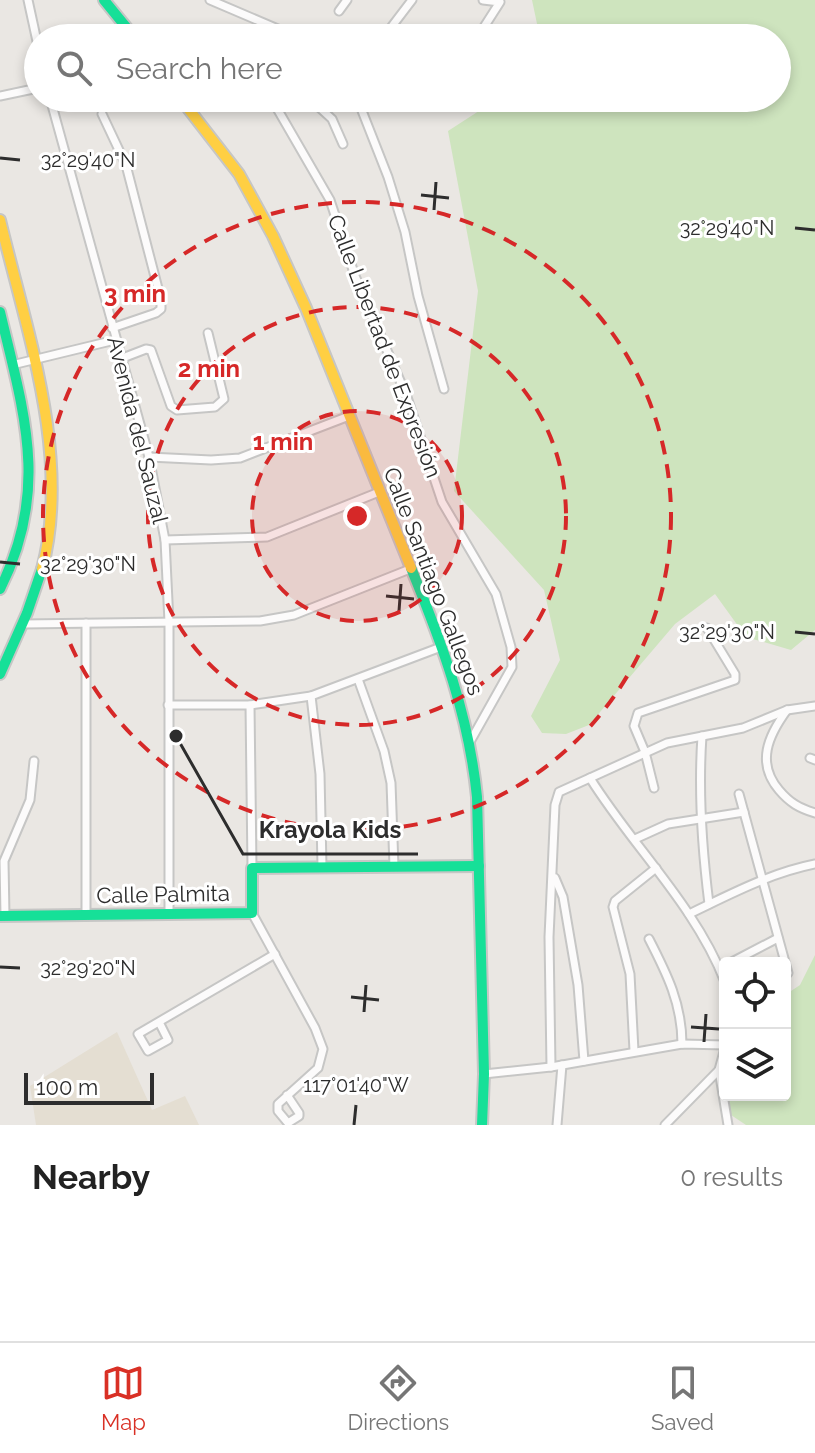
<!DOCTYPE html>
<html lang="en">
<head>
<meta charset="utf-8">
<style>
	:root { --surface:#fff; --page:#f6f6f6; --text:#222; --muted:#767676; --line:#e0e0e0; --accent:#d93025 }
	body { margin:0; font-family:Raleway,sans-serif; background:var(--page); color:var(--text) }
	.controls { position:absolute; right:24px; bottom:24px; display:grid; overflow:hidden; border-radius:8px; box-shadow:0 4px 12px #0003 }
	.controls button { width:72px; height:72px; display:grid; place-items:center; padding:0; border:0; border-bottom:2px solid var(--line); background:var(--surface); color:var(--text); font:40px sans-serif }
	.scale { position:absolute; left:24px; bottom:20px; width:130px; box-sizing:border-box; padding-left:8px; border:4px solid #2d2d2d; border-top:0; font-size:22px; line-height:28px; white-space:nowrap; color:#2d2d2d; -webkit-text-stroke:6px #fff; paint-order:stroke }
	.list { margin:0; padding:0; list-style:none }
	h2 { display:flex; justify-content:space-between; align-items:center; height:104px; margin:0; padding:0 32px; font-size:34px }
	h2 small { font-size:26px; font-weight:400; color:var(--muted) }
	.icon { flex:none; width:44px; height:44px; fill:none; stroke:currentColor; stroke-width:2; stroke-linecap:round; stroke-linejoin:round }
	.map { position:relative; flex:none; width:815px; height:1125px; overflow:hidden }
	.search { position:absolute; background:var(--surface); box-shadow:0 4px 12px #0003; left:24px; right:24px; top:24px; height:88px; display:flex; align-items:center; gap:20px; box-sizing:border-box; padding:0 28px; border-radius:44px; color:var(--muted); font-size:30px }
	.sheet { height:216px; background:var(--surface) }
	nav { display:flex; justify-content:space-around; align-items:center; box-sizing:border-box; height:112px; border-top:2px solid var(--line); background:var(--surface); font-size:22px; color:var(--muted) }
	nav a { display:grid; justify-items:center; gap:4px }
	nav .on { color:var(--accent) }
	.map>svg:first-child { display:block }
</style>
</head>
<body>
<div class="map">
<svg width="815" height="1125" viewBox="0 0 815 1125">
	<rect width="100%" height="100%" fill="#eae7e3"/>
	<path fill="#e4ded2" d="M117 1032 152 1110 185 1096 199 1125H36L30 1086Z"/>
	<g fill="#cee4be">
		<path d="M532 0H815V630L791 650 746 637 715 594 675 624 589 725 566 734 542 733 531 716 560 660 544 590 454 491 478 291 448 131 499 98H777V38H540Z"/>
		<path d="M815 955V1125H746L725 1111V1095H785V995L800 985Z"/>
	</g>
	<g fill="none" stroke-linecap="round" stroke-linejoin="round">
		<defs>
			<g id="street">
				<path d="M28 0 38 46"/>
				<path d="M210 0 299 38"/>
				<path d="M339 11 347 0"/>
				<path d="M271 38 288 32"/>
				<path d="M383 38 412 0"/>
				<path d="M477 38 500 2 483 0"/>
				<path d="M0 96 38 88"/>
				<path d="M50 98 149 457 165 540 169 622V915"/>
				<path d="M271 98 330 200 355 276 407 397 442 502 496 594 511 647 512 667 471 740"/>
				<path d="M309 98 332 119 343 144"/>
				<path d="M357 98 388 177 405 232 418 296 444 389"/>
				<path d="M102 114 126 165 161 300V309L156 313 112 328"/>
				<path d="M120 359 146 349 151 350 171 406 177 410 215 407 224 399 208 333"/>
				<path d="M12 365 115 340"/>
				<path d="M149 457 211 460 240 458 349 416"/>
				<path d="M165 540 267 537 379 492"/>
				<path d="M86 623V916"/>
				<path d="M23 624 260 621 294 615 410 569"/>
				<path d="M358 679 384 751 391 783 394 867"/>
				<path d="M311 696 320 774 322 867"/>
				<path d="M168 705H250L311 696 441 647"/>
				<path d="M250 705 252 868"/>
				<path d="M787 710C768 736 756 763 779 790 790 803 799 808 815 813"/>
				<path d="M702 736C698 793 702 848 709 904"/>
				<path d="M810 758 815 760"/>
				<path d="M590 778C633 847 695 905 725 982"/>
				<path d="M654 788 645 752 634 726 638 713 735 680V674L707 628"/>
				<path d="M739 794 788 973"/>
				<path d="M635 839 668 824 744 812"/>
				<path d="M555 878 563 897 578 985 584 1061"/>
				<path d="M252 913 315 1028 323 1049 318 1068 278 1104V1111L288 1123 299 1116V1113L287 1095"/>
				<path d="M689 914C731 894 770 873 815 864"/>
				<path d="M5 916 4 861 30 800 34 761"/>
				<path d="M649 939C667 974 682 1004 682 1044"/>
				<path d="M730 963 778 938"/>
				<path d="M159 1022 168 1040 148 1051 138 1034 275 954"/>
				<path d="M725 1048 719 1070 728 1125"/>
				<path d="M634 1051 630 974 613 907 615 901 656 868"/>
				<path d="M551 1067 549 937 555 805 559 792 667 743 743 728 787 710 815 706"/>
				<path d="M484 1074 551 1067 682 1044 725 1045"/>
				<path d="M557 1125 562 1065"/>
				<path d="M665 1125 719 1070"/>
			</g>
			<g id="fast">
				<path d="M104 0 135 38"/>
				<path d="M0 312C24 413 50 490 0 589"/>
				<path d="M411 568C442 643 469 716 477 797L484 1074 482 1125"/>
				<path d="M0 674 27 613 42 569"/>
				<path d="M0 916 252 913V868L479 866"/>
			</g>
			<g id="slow">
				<path d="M180 98 239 174 273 236 306 308 411 568"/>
				<path d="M0 220C26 329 72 458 42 569"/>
			</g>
		</defs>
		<use href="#street" stroke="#c6c6c5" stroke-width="11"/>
		<use href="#fast" stroke="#c6c6c5" stroke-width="14"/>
		<use href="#slow" stroke="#c6c6c5" stroke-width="14"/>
		<use href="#street" stroke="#fcfbfb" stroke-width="7"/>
		<use href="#fast" stroke="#16e098" stroke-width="10"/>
		<use href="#slow" stroke="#ffcf43" stroke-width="10"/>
	</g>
	<path fill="none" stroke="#2d2d2d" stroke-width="3" d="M0 158 20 160M421 195 449 198M434 210 436 182M795 228 815 230M0 562 20 564M386 596 414 599M399 611 401 584M795 632 815 634M0 967 20 968M351 997 379 1000M364 1012 366 985M691 1027 719 1029M704 1042 706 1014M354 1125 356 1105"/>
	<circle cx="357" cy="516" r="105" fill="#d62828" fill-opacity=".12"/>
	<g fill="none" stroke="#d62828" stroke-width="4" stroke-dasharray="14 10">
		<circle cx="357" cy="516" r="105"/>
		<circle cx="357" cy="516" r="209"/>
		<circle cx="357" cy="516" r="314"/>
	</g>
	<g text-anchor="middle" stroke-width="6" stroke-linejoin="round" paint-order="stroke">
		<g font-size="22" fill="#2d2d2d" stroke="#fff">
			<text transform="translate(385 346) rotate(69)" y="8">Calle Libertad de Expresión</text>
			<text transform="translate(138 430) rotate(76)" y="8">Avenida del Sauzal</text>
			<text transform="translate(434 581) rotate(69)" y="8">Calle Santiago Gallegos</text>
			<text transform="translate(163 894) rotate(-1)" y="8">Calle Palmita</text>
		</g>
	</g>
	<g font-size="20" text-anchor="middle" fill="#2d2d2d" stroke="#fff" stroke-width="6" stroke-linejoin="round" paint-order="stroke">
		<text x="88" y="167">32°29'40"N</text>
		<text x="727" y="235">32°29'40"N</text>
		<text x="88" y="571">32°29'30"N</text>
		<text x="727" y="639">32°29'30"N</text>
		<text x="88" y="975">32°29'20"N</text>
		<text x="356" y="1092">117°01'40"W</text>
	</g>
	<circle cx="357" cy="516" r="12" fill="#d62828" stroke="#fff" stroke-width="4"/>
	<g font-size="24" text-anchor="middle" font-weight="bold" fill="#d62828" stroke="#fff" stroke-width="6" stroke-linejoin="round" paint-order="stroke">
		<text x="135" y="302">3 min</text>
		<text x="209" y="377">2 min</text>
		<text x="283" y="450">1 min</text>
	</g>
	<path fill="none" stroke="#2d2d2d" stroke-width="3" d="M176 736L243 854H418"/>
	<circle fill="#2d2d2d" stroke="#fff" stroke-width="3" cx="176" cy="736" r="8"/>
	<g font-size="24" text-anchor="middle" font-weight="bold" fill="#2d2d2d" stroke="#fff" stroke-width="6" stroke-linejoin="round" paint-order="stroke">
		<text x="330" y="838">Krayola Kids</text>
	</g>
</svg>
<div class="controls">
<button><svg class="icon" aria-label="locate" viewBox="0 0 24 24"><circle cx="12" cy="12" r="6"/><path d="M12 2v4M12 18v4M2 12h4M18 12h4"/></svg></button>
<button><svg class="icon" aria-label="layers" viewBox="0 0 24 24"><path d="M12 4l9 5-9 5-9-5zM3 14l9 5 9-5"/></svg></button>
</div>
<div class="scale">100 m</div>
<div class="search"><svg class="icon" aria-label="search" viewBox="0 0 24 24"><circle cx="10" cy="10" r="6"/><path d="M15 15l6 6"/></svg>Search here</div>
</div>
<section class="sheet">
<h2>Nearby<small>0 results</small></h2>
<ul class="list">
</ul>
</section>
<nav>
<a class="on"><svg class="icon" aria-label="map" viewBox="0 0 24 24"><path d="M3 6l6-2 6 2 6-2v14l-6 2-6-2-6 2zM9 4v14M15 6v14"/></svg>Map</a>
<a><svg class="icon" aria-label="directions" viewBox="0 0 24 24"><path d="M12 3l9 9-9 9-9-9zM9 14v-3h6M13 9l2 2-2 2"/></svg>Directions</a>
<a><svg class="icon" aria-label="saved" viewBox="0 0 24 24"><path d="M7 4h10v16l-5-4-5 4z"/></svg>Saved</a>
</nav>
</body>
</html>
